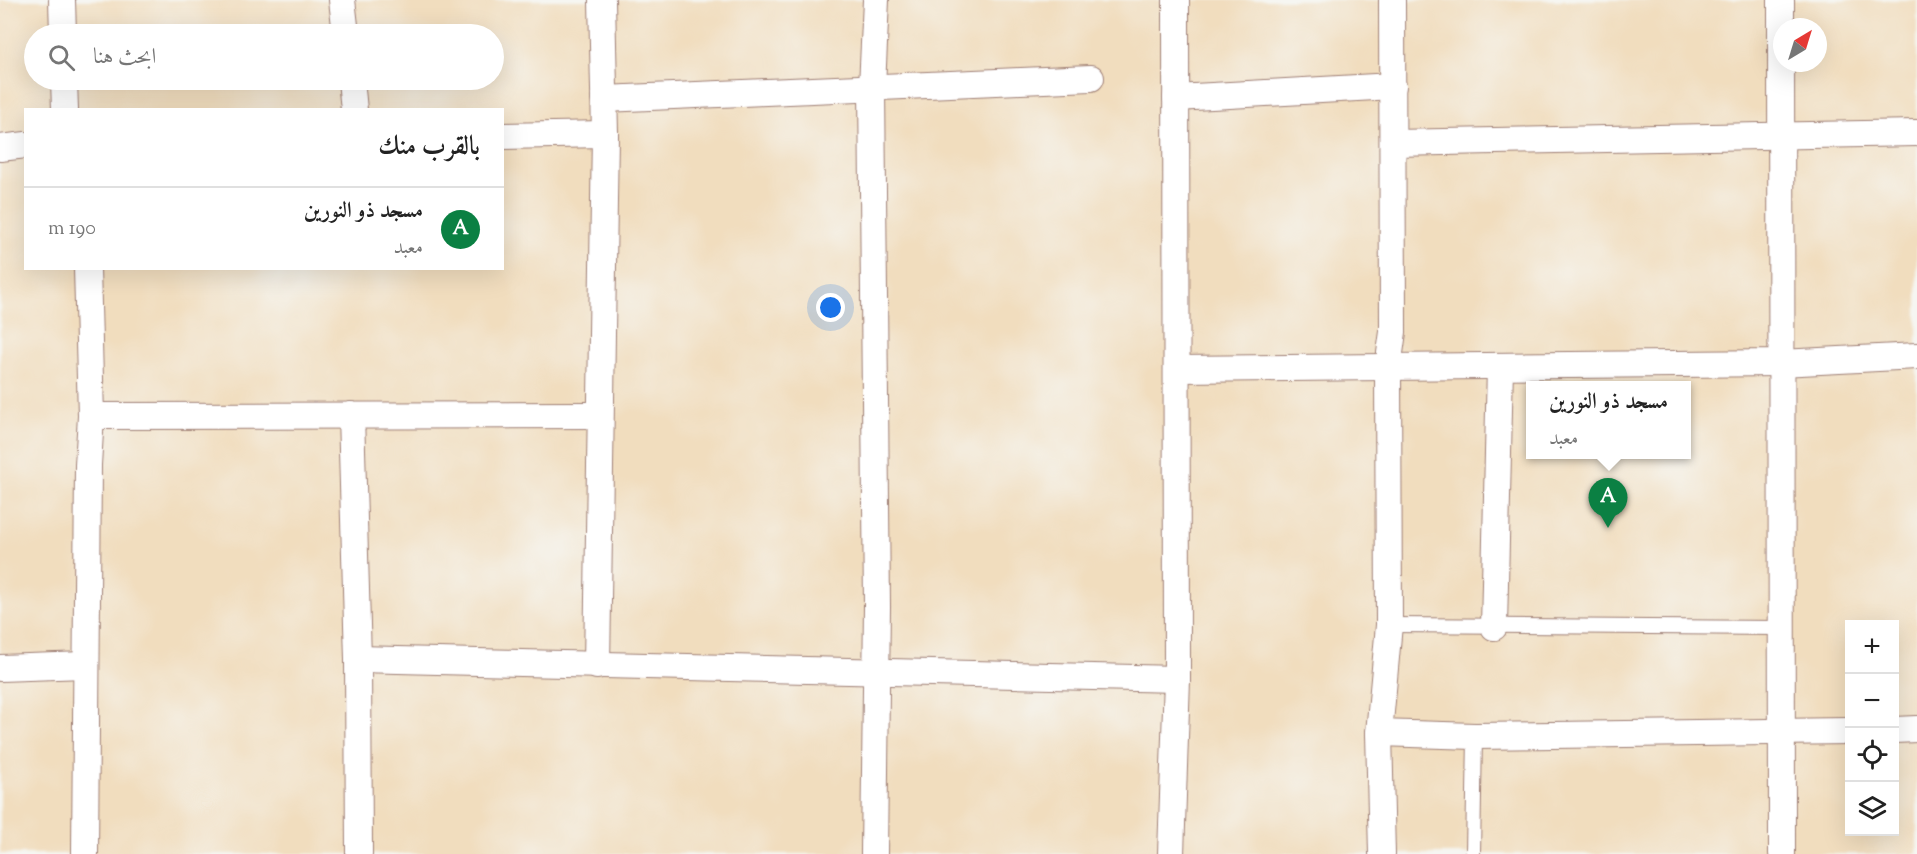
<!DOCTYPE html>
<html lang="ar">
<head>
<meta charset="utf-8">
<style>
	:root { --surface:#fff; --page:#f2f2f2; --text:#222; --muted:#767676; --line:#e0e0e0; --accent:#0b8043 }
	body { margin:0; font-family:"Sorts Mill Goudy",Amiri,serif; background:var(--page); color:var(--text); direction:rtl }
	.controls { position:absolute; right:18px; bottom:18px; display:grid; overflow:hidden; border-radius:0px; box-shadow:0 6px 24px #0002 }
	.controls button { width:54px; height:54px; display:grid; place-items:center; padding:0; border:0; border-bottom:2px solid var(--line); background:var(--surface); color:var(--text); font:30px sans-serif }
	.compass { position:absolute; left:1773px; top:18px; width:54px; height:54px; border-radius:50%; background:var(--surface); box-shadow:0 6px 24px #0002; rotate:38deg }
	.you { position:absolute; left:831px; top:308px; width:21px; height:21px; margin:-15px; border:4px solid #fff; border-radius:50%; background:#1a73e8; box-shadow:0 0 0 9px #1a73e833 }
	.badge { display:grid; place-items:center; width:39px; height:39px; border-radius:50%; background:var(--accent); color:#fff; font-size:20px; font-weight:700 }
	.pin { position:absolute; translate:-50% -50px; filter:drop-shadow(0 2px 3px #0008) }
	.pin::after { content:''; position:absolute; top:32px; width:21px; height:18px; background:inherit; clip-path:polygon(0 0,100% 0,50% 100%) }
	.popup { position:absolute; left:1526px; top:381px; width:165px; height:78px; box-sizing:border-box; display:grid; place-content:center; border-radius:0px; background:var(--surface); filter:drop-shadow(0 2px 4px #0005); font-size:20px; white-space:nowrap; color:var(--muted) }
	.popup b { font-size:22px; color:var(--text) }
	.popup::after { content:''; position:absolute; left:50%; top:100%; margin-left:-12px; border:12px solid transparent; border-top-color:var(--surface) }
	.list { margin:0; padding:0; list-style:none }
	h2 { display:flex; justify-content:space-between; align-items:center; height:78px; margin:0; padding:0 24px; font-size:26px }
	h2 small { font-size:20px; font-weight:400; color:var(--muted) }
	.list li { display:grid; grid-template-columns:39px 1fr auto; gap:18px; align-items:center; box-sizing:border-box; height:84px; padding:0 24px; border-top:2px solid var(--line) }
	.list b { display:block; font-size:22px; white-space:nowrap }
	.list p { margin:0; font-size:20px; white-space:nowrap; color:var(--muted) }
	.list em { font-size:20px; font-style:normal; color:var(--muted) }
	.icon { flex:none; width:33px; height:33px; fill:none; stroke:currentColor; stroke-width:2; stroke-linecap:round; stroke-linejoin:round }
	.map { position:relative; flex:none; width:1917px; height:854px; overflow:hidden; direction:ltr }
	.search { position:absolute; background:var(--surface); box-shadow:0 6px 24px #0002; left:24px; top:24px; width:480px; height:66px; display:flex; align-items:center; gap:15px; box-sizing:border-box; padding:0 21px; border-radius:33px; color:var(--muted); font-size:22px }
	.panel { position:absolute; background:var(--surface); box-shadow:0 6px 24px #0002; left:24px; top:108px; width:480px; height:162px; border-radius:0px; direction:rtl }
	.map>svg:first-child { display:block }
</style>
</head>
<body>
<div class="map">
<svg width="1917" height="854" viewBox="0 0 1917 854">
	<rect width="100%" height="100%" fill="#f6f6f2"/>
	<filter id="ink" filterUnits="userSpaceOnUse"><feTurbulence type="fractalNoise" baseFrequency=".0167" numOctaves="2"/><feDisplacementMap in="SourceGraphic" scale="12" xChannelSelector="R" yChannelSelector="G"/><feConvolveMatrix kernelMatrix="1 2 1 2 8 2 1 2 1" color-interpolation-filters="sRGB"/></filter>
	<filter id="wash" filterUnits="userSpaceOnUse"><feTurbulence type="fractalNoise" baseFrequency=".008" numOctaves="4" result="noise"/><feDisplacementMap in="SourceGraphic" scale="24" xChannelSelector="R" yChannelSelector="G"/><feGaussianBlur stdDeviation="1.35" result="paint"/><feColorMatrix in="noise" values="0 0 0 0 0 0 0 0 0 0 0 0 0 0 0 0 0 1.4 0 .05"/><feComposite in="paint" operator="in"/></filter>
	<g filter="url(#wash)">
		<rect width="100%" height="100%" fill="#f1ddbe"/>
	</g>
	<g filter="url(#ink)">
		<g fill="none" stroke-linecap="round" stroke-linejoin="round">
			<defs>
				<g id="service">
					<path d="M1389 625 1781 628"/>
					<path d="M1473 854 1475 736"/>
				</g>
				<g id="minor">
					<path d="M62 0 63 34"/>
					<path d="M342 0 346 34"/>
					<path d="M1781 0 1782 854"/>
					<path d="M64 80 65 110"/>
					<path d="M351 80 354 110"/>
					<path d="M1176 98 1393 86"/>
					<path d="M604 99 1091 78"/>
					<path d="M502 136 605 134"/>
					<path d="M1393 143 1917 133"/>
					<path d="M0 148 26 145"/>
					<path d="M1177 369 1781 363 1917 356"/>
					<path d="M351 415 358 659 359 854"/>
					<path d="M91 416 599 415"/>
					<path d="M1494 627 1500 366"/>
					<path d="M358 659 1177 679"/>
					<path d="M597 666 605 134 602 0"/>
					<path d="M0 668 85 665"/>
					<path d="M1894 730 1917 729"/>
					<path d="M1379 733 1475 736 1850 731"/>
					<path d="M85 854 88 465 91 416 87 268"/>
					<path d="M874 854 877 607 872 87 876 0"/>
					<path d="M1171 854 1177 679 1176 0"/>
					<path d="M1382 854 1379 733 1389 625 1388 367 1393 332 1392 0"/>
				</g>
			</defs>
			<use href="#service" stroke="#9e7e74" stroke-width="16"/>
			<use href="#minor" stroke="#9e7e74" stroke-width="28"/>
			<use href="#service" stroke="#fff" stroke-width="14"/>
			<use href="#minor" stroke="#fff" stroke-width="26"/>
		</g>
	</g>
</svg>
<div class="controls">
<button>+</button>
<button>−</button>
<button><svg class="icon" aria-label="locate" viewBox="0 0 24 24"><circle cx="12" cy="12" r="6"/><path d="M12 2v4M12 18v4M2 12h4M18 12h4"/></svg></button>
<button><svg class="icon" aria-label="layers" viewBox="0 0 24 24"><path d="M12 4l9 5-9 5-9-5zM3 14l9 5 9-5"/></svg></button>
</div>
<svg class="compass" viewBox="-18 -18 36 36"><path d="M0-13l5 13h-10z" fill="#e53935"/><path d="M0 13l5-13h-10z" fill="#767676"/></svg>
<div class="you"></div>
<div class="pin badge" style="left:1608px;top:528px">A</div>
<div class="popup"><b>مسجد ذو النورين</b>معبد</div>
<div class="search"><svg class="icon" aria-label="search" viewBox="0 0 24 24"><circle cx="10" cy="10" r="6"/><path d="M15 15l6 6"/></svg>ابحث هنا</div>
<section class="panel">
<h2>بالقرب منك<small></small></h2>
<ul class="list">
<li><span class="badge">A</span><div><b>مسجد ذو النورين</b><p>معبد</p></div><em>190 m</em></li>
</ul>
</section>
</div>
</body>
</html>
